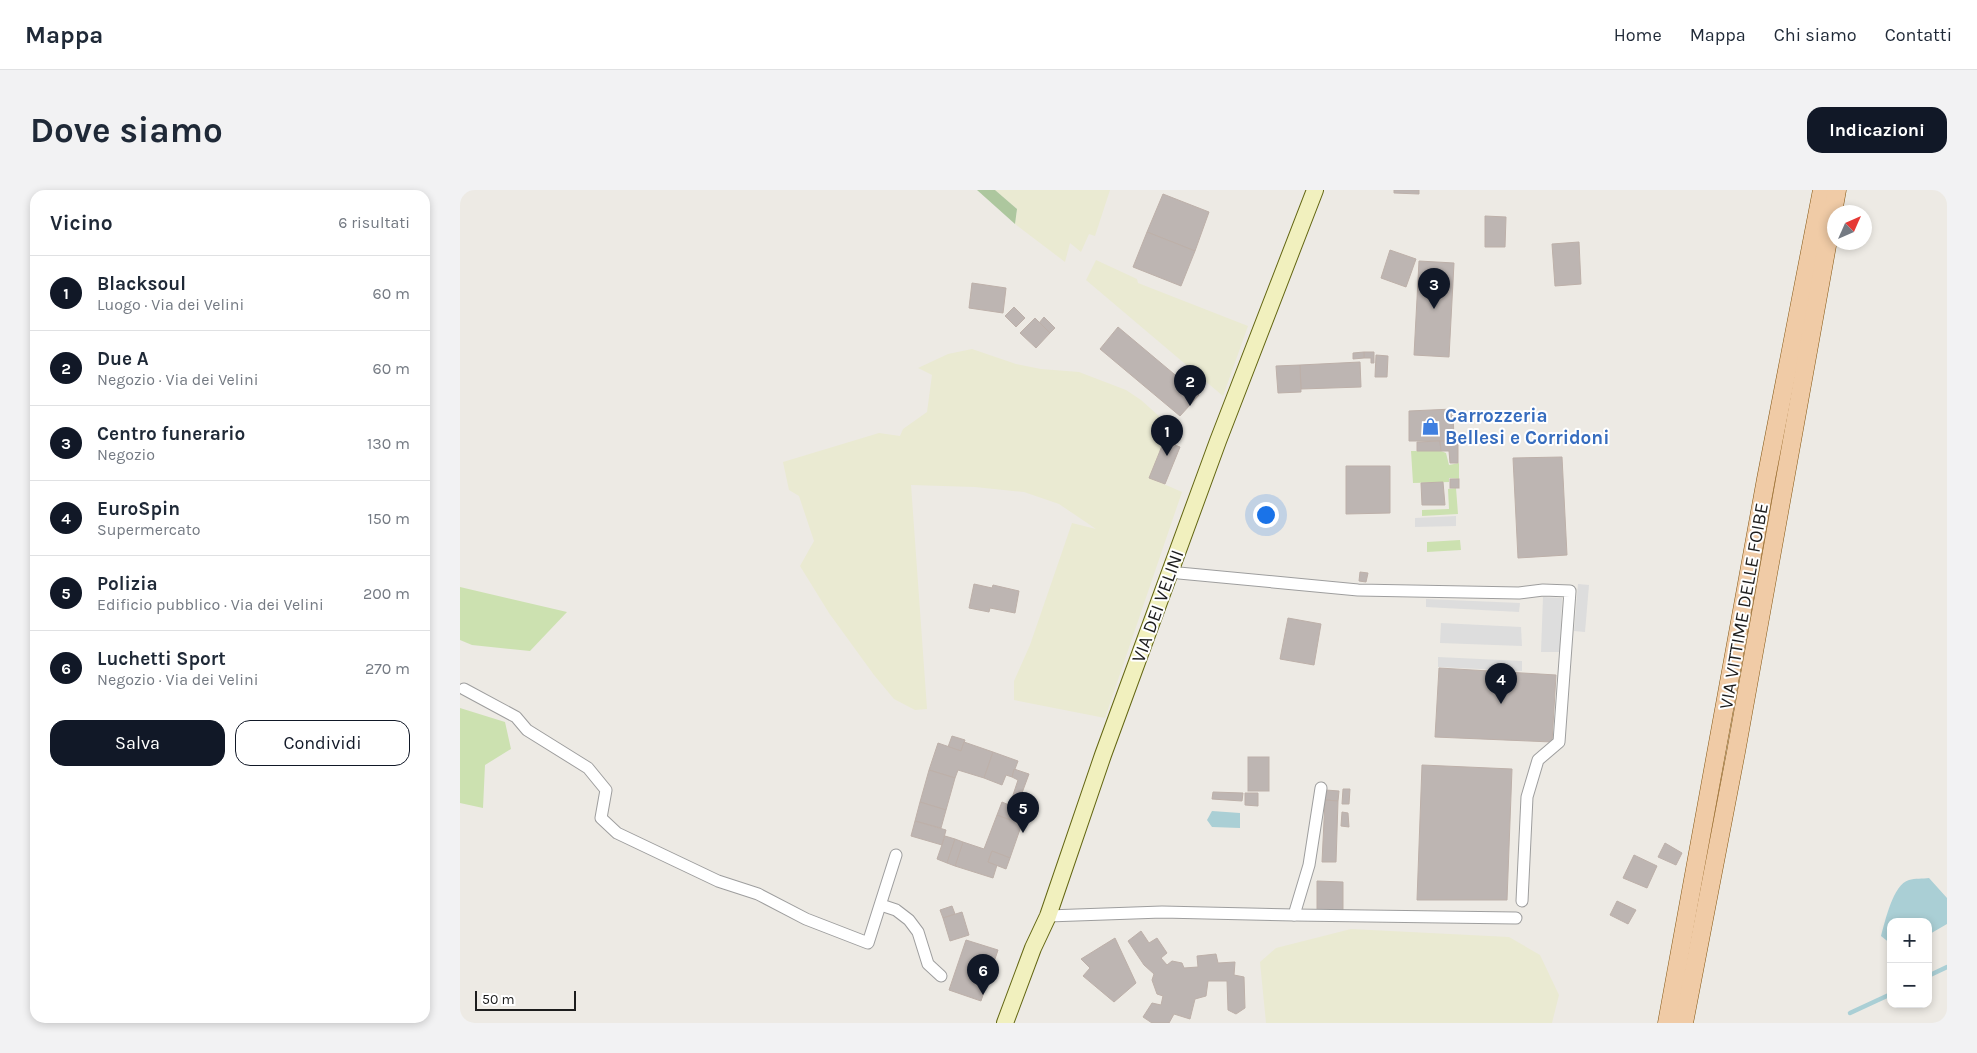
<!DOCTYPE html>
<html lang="it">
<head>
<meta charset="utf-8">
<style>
	:root { --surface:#fff; --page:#f2f2f3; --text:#1f2937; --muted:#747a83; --line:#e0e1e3; --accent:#111827 }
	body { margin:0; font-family:Karla,sans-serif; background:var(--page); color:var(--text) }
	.controls { position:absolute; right:15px; bottom:15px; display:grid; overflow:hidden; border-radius:10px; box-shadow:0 2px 8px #0003 }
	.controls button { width:45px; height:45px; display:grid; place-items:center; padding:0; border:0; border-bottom:1px solid var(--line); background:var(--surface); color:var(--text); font:25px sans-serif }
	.compass { position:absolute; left:1367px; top:15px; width:45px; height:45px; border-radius:50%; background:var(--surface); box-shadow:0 2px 8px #0003; rotate:45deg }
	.scale { position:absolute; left:15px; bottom:12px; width:101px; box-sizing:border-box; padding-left:5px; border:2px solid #1d1d1d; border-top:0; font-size:14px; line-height:18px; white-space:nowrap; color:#1d1d1d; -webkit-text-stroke:4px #fff; paint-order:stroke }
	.you { position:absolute; left:805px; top:324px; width:18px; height:18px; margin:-12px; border:4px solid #fff; border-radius:50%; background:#1a73e8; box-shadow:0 0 0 8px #1a73e833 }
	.badge { display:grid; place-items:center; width:32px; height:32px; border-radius:50%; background:var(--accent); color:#fff; font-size:16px; font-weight:700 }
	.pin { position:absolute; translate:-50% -41px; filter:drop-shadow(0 1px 2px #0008) }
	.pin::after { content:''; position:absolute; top:26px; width:18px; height:15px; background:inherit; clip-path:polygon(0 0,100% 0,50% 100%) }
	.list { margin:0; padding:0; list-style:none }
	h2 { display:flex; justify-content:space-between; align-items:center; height:65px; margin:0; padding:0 20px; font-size:21px }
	h2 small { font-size:16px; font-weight:400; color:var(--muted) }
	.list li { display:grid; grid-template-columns:32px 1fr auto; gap:15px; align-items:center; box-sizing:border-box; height:75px; padding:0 20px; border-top:1px solid var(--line) }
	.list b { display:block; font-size:19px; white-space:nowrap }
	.list p { margin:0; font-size:16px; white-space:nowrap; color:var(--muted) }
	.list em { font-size:16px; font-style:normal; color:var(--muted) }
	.actions { display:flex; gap:10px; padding:15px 20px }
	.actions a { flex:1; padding:11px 0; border:1px solid var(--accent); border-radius:15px; text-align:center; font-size:18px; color:var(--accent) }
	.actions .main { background:var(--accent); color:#fff }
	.map { position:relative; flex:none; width:1487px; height:833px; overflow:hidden; border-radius:15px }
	header { display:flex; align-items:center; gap:30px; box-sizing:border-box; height:70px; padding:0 25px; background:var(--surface); border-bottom:1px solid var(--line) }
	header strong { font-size:24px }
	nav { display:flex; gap:28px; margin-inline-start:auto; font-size:18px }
	.intro { display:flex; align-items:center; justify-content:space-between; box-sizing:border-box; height:120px; padding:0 30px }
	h1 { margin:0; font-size:35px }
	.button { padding:12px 22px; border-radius:15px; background:var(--accent); color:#fff; font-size:18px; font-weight:700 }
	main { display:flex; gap:30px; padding:0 30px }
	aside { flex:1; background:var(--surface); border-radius:15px; box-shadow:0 2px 8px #0003 }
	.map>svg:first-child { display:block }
</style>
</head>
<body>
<header>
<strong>Mappa</strong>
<nav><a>Home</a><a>Mappa</a><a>Chi siamo</a><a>Contatti</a></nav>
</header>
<div class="intro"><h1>Dove siamo</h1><a class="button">Indicazioni</a></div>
<main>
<aside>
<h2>Vicino<small>6 risultati</small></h2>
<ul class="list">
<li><span class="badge">1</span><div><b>Blacksoul</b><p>Luogo · Via dei Velini</p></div><em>60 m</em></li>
<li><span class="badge">2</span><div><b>Due A</b><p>Negozio · Via dei Velini</p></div><em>60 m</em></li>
<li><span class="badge">3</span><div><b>Centro funerario</b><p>Negozio</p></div><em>130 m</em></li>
<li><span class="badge">4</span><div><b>EuroSpin</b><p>Supermercato</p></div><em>150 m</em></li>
<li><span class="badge">5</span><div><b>Polizia</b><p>Edificio pubblico · Via dei Velini</p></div><em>200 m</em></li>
<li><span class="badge">6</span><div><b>Luchetti Sport</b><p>Negozio · Via dei Velini</p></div><em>270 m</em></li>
</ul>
<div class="actions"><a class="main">Salva</a><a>Condividi</a></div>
</aside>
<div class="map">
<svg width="1487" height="833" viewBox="0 0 1487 833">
	<rect width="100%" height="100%" fill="#edeae4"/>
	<g fill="#eaead2">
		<path d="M535 0H650L635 46 629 44 621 62 610 53 605 72 555 34 557 19Z"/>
		<path d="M636 70 677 89 678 93 788 136 763 206 626 90Z"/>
		<path d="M512 159 556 174 581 179 619 182 666 200 681 210 709 235 690 288 722 302 645 528 554 510V491L570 455 612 333 636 339 599 314 564 302 515 297 451 295 467 519 455 520 434 509 414 485 369 423 340 376 354 351 339 306 329 300 323 272 419 243 440 246 443 239 467 222 472 185 458 178 488 164Z"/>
		<path d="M891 739 1049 747 1080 765 1099 805 1092 833H806L800 772 816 758Z"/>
	</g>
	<g fill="#cce1b0">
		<path d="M951 261H981L986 263 989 275 999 273V289L989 288V292L953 293Z"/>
		<path d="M996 298 998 324 962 326V320L989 319 988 299Z"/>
		<path d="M1000 350 1001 360 967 362V352Z"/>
		<path d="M0 397 107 422 70 461 12 455 0 450Z"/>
		<path d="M0 518 45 532 51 559 25 575 23 618 0 613Z"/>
	</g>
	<path fill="#adc79e" d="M517 0H535L557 19 555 34Z"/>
	<g fill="#ddd">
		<path d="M996 326V336L955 337V328Z"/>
		<path d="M1118 394 1129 395 1125 442 1114 441Z"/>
		<path d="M1083 407 1102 408 1100 462H1081Z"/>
		<path d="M966 409 1060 413 1059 422 966 417Z"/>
		<path d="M981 433 1061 437 1062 456 980 453Z"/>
		<path d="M978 467 1062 471V481L978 477Z"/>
	</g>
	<g fill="#aacfd5">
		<path d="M752 621 780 623V638L752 637 747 630Z"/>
		<path d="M1469 688 1487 708V734L1468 745V732H1431V754L1421 746C1425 732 1433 694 1449 690 1455 688 1463 689 1469 688Z"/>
	</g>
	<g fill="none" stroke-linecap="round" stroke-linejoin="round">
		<g stroke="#aacfd5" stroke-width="4.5">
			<path d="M1468 786 1487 777"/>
			<path d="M1390 823 1431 804"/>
		</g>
	</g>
	<g fill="#bdb5b2" stroke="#bdb0a9">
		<path d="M934 0H959V4L934 3Z"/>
		<path d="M703 4 749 22 735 61 687 42Z"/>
		<path d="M1025 26 1046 27 1045 57H1025Z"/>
		<path d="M687 42 735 61 721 96 673 77Z"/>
		<path d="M1119 52 1121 94 1095 96 1092 54Z"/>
		<path d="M930 60 956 69 946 97 921 88Z"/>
		<path d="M959 71 994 73 989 167 954 165Z"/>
		<path d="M512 93 546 98 543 123 509 118Z"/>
		<path d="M554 117 565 128 556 137 545 126Z"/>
		<path d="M584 127 595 138 590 143 579 133Z"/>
		<path d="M575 128 590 143 576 158 560 143Z"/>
		<path d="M658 137 739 205 720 226 640 159Z"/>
		<path d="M904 162H914V173H911V168H904Z"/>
		<path d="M904 162V168L893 169V163Z"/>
		<path d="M916 165 928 166 927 187H915Z"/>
		<path d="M900 172 901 197 841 199 840 175Z"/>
		<path d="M840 175 841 202 818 203 816 176Z"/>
		<path d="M993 219 994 251H949V221Z"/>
		<path d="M711 244 719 246 715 255 708 252Z"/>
		<path d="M704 251 720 257 705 294 689 288Z"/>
		<path d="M980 251 981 261H957V252Z"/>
		<path d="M980 251H998V273H990L989 261H981Z"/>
		<path d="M1102 267 1107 365 1058 368 1053 268Z"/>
		<path d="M886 276H930V323L886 324Z"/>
		<rect x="990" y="289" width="9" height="9"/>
		<path d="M983 292 985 315H962L961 293Z"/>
		<path d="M900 382 908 383 906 392 899 391Z"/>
		<path d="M514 394 532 398 533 395 559 401 555 423 530 418 529 422 509 418Z"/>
		<path d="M828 428 861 434 854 475 820 469Z"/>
		<path d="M979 478 1096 485 1092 552 975 547Z"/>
		<path d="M492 546 505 550 501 561 488 557Z"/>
		<path d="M504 552 533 562 524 588 498 580 495 588 469 580 478 553 501 561Z"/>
		<path d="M533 562 558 571 552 587 546 585 542 595 524 588Z"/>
		<rect x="788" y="567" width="21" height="34"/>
		<path d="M962 575 1052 579 1047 710H957Z"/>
		<path d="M554 579 569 584 559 611 552 608 558 590 552 587Z"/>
		<path d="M469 580 495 588 486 620 460 612Z"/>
		<path d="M883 599H890L889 614H882Z"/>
		<path d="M866 600 879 601 878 611 865 610Z"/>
		<path d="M753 602 783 603 782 611 752 609Z"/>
		<path d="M785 603H798V616L785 615Z"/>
		<path d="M552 608 568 614 566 622 555 617 550 630 537 625 542 612 549 615Z"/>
		<path d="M865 610 878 611 876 672H862Z"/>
		<path d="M460 612 486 620 481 638 455 631Z"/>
		<path d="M555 617 566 622 550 668 532 661 528 672 537 675 533 688 495 676 503 652 524 659 537 625 550 630Z"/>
		<path d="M882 622 888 623 889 637 881 636Z"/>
		<path d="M455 631 486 640 482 655 451 646Z"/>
		<path d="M485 646 495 649 487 673 477 669Z"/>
		<path d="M495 649 503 652 495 676 487 673Z"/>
		<path d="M1205 653 1222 663 1216 675 1198 667Z"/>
		<path d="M532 661 550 668 546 679 528 672Z"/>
		<path d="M1174 665 1197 676 1187 698 1163 688Z"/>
		<path d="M857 691 883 692V720H857Z"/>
		<path d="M1157 711 1176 720 1168 734 1150 725Z"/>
		<path d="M492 716 495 724 483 728 480 720Z"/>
		<path d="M502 722 509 745 490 751 483 728Z"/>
		<path d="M681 741 689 753 697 748 707 763 701 768 707 775 712 771 722 773 724 778 738 777 737 766 756 764 758 773 775 772 774 785 784 787 785 818 776 824 768 820 767 791H748L746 806 735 809 730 829 714 824 709 833H692L683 827 692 813 701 815 703 806 697 804 692 790 694 784 684 775 668 751Z"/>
		<path d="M655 748 676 793 654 812 623 786 630 778 621 769Z"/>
		<path d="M506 750 538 760 521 811 489 800Z"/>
	</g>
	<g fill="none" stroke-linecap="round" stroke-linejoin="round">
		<defs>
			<g id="street">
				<path d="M710 379 719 383 898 400 1059 403 1083 400 1110 401 1099 552 1078 570 1067 607 1062 711"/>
				<path d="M4 499 56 527 67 540 128 578 146 600 141 628 157 643 258 691 298 704 346 729 408 753 436 665"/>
				<path d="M421 715 436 720 449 730 458 742 468 774 481 786"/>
				<path d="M834 725 1056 728"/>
				<path d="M588 726 702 722 834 725 849 675 861 598"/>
			</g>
			<path id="secondary" d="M545 833 573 758 588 726 643 565 758 251 855 0"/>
			<g id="primary">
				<path d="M1207 833 1306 289 1362 0"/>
				<path d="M1224 833 1276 562 1377 0"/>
			</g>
		</defs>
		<use href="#street" stroke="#9e9e9e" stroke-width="13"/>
		<use href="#secondary" stroke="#636612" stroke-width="18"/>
		<use href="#primary" stroke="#845612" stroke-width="19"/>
		<use href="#street" stroke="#fff" stroke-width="11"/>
		<use href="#secondary" stroke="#f1f0be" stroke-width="16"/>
		<use href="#primary" stroke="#f0cba6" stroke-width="18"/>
	</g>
	<defs>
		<symbol id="shop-bare" viewBox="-9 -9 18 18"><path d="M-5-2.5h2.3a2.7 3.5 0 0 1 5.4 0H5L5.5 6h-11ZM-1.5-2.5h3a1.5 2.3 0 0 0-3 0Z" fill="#3f7fe0" stroke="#fff" stroke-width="2.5" paint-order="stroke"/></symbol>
	</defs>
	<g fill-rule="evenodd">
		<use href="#shop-bare" x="958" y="224" width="25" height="25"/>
	</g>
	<g text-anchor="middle" stroke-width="4" stroke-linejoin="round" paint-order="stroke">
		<g font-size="19" font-weight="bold" fill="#366cbe" stroke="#fff" text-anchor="start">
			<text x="985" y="232">Carrozzeria<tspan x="985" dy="22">Bellesi e Corridoni</tspan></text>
		</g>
		<g font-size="19" fill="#1d1d1d" stroke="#fff">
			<text transform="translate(697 416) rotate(-70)" y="7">VIA DEI VELINI</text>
			<text transform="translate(1283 416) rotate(-80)" y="7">VIA VITTIME DELLE FOIBE</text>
		</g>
	</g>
</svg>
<div class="controls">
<button>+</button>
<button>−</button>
</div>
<svg class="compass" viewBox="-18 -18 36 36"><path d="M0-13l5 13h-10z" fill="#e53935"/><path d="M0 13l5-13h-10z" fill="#747a83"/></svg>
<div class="scale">50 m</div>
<div class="you"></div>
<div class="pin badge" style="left:707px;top:266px">1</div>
<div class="pin badge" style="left:730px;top:216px">2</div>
<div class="pin badge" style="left:974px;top:119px">3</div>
<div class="pin badge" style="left:1041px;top:514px">4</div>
<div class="pin badge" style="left:563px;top:643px">5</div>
<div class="pin badge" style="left:523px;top:805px">6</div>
</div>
</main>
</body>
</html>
